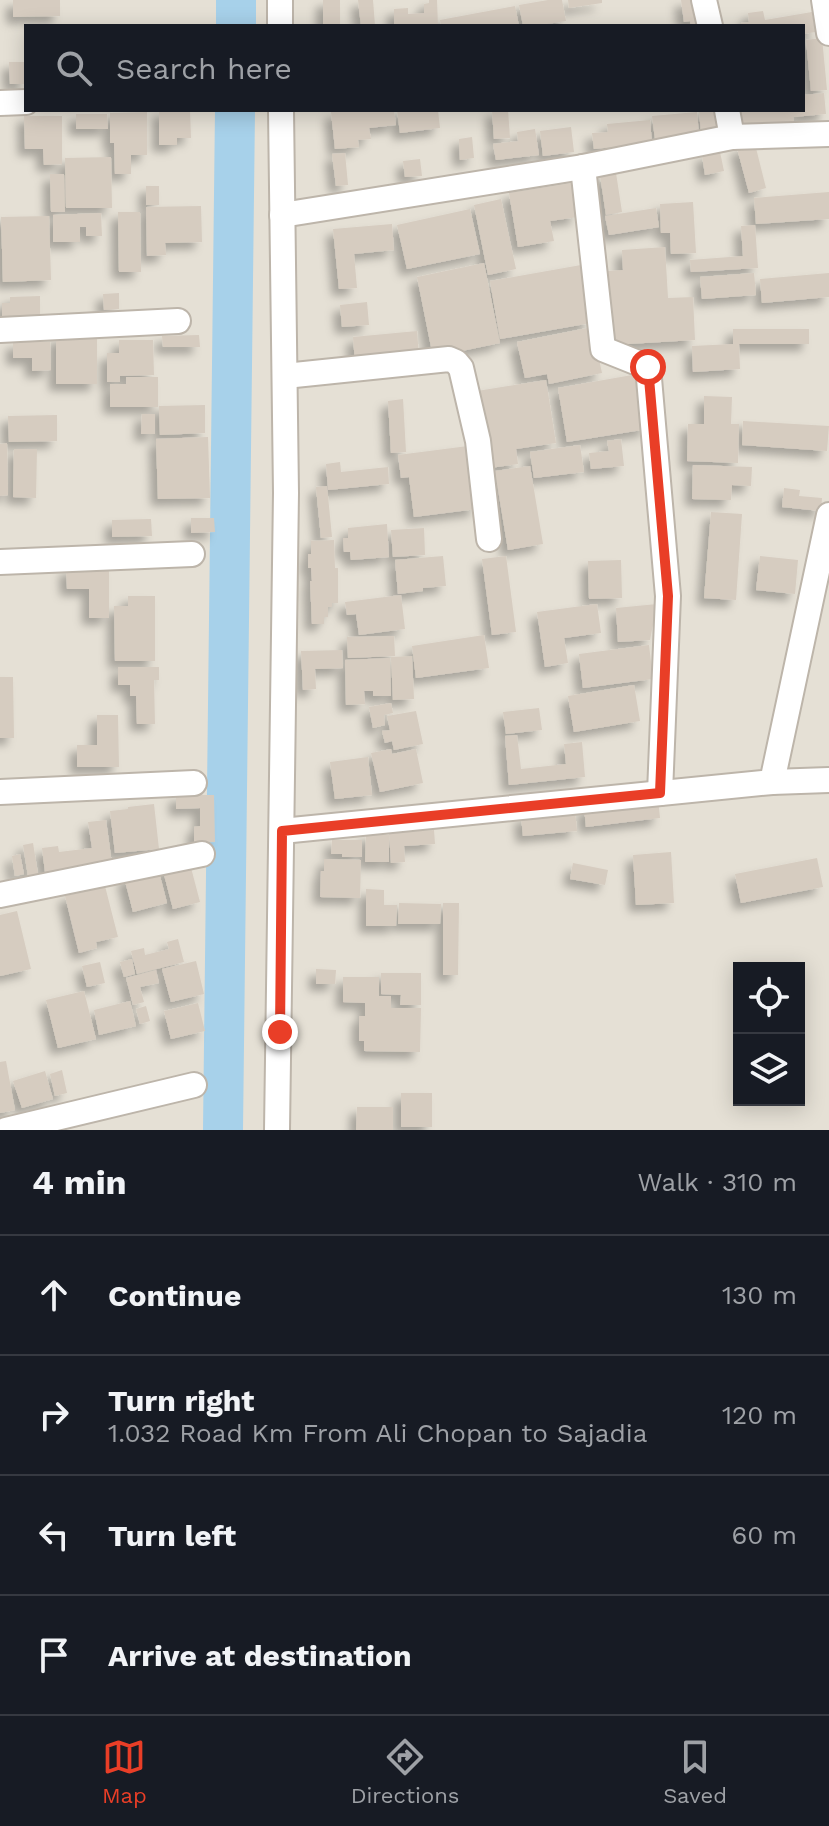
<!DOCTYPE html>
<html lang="en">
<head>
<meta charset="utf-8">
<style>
	:root { --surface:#171b24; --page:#20242c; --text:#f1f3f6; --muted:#9ea1a6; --line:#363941; --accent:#e93e27 }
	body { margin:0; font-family:"Work Sans",sans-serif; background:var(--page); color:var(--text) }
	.controls { position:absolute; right:24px; bottom:24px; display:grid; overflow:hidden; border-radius:0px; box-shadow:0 4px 20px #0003 }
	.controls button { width:72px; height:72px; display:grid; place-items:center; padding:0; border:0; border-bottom:2px solid var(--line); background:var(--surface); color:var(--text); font:40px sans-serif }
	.stop { position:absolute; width:24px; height:24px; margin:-18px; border:6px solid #e93e27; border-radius:50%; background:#fff }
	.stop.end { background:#e93e27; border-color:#fff; box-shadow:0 2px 8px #0008 }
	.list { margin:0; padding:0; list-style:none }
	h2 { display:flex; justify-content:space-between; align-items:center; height:104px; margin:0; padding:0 32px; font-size:34px }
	h2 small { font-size:26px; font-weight:400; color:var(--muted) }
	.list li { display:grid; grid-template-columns:52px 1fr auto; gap:24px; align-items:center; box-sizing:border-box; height:120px; padding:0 32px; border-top:2px solid var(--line) }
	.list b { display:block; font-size:30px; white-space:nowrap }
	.list p { margin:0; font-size:26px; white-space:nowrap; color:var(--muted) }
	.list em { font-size:26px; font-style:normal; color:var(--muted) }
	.icon { flex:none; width:44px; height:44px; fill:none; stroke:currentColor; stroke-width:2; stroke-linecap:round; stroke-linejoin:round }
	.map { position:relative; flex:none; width:829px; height:1130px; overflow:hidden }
	.search { position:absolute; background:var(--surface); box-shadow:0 4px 20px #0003; left:24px; right:24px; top:24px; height:88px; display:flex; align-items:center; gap:20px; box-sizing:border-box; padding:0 28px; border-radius:0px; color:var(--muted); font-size:30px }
	.sheet { height:584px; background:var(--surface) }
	nav { display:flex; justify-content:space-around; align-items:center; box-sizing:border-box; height:112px; border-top:2px solid var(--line); background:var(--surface); font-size:22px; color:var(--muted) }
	nav a { display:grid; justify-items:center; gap:4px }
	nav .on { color:var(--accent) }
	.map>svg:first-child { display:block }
</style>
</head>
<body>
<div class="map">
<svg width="829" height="1130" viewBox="0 0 829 1130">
	<defs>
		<filter id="shadow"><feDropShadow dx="-7" dy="7" stdDeviation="4" flood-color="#0004"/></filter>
	</defs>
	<rect width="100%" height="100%" fill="#f2eee7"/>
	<path fill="#e5e0d5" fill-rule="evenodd" d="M0 0H829V1130H0ZM26 26H803V110H26ZM739 968H799V1100H739Z"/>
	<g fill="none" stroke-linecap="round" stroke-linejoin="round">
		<g stroke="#a7d1ea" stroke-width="40">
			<path d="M236 26V0"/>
			<path d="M223 1130 235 110"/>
		</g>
	</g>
	<g fill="#d6ccc0" filter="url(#shadow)">
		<path d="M13 0H60V16L13 17Z"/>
		<rect x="323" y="0" width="17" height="26"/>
		<path d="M358 0H373L375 26H361Z"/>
		<path d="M429 0H437L438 26H394V9L408 8V14L424 13V4L429 3Z"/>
		<path d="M548 0H562L566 21 547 24V26H523L519 5Z"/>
		<path d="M568 0H602V3L569 8Z"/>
		<path d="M681 0H700L704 26H691L690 21 684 22Z"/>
		<path d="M515 6 519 26H441L440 20Z"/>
		<path d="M763 11 765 20 812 12 815 32 803 34V26H742L741 23 749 22 748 13Z"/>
		<path d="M822 38 827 90 811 91 806 40Z"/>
		<path d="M9 62H26V84H10Z"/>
		<path d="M824 93 826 114 793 117 794 123 738 127 736 110H803V95Z"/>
		<path d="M159 110H190L191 138H177V145H159Z"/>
		<path d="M356 110H394L396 125 369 128 371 139 358 140 359 147 335 149 331 112Z"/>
		<path d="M397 110H438L440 128 400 133Z"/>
		<path d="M492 110H508L510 138 494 139Z"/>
		<path d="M699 110H720L722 131 701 133Z"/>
		<path d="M147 112V155H131V174H115L114 143H110V113Z"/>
		<path d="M697 112 699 135 655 139 652 116Z"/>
		<path d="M76 114H107L108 129H76Z"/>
		<path d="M24 116H62V164L44 165 43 149H25Z"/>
		<path d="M650 120 652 143 594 149 592 133 608 132 607 124Z"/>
		<path d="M571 127 574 152 543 156 540 131Z"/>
		<path d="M535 129 539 155 496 160 493 144 518 141 517 132Z"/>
		<path d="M472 137 474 158 460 160 459 139Z"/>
		<path d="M755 144 766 188 749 193 737 148Z"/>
		<path d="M720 152 724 171 705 175 702 155Z"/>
		<path d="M345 153 348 185 336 186 332 154Z"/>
		<path d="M111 157 112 208H66L65 158Z"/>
		<path d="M420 159 422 176 405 177 403 161Z"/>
		<path d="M616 173 622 212 606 215 600 175Z"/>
		<path d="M50 174H64L65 212H51Z"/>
		<path d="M572 183 578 217 550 221 554 241 518 247 509 193Z"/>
		<rect x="146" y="186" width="13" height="19"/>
		<path d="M829 192V219L756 224 754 198Z"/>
		<path d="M501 199 516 269 488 275 474 205Z"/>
		<path d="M693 202 696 253 671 254 670 233H661L660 204Z"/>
		<path d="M201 206 202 242 165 243 166 255 147 256 146 207Z"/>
		<path d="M656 208 659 227 609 235 605 216Z"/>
		<path d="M470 209 480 254 407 269 397 225Z"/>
		<path d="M118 212H140L141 272H119Z"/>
		<path d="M101 213 102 236H86V227H80V242H53V215Z"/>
		<path d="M49 216 51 280 3 282 1 217Z"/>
		<path d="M392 224 394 250 354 254 357 288 339 289 333 229Z"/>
		<path d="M755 225 758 268 691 272 690 260 743 256 741 226Z"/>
		<path d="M665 247 668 298 693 297 695 340 611 345 608 271 623 270 622 250Z"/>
		<path d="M484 263 500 343 433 357 417 277Z"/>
		<path d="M581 265 591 323 500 339 490 281Z"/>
		<path d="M754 273 756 295 702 299 700 277Z"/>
		<path d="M829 273V297L762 303 760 279Z"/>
		<path d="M119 293V309L104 310 103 294Z"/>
		<path d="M40 296V315L2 316V303H10V297Z"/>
		<path d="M367 302 369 325 342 327 340 305Z"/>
		<path d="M592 327 602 373 549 384 547 374 525 378 517 342Z"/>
		<path d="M733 329H809V344H739L740 369 693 372 692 346 733 344Z"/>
		<path d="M417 331 419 357 355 363 353 337Z"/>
		<path d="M199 335 200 347H163L162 336Z"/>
		<rect x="56" y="336" width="41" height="48"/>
		<path d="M119 340H153L154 375 120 376V382H107V353H119Z"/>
		<path d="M13 342H50L51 370 32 371V358H13Z"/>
		<path d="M638 374 648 429 567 442 558 388Z"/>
		<path d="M126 377H158V407H110V384H126Z"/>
		<path d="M546 380 556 443 516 449 518 464 490 468 477 391Z"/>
		<path d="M704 396 732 397 731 424H739L738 463 687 461 688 424H704Z"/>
		<path d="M403 399 406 452 391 453 388 401Z"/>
		<path d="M205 405V433L160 435 159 406Z"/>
		<path d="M142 414H155V434H141Z"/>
		<path d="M57 415V441L9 442 8 416Z"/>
		<path d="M743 421 829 426 827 451 742 445Z"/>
		<path d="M208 437 210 498 158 499 156 439Z"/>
		<path d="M621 439 624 466 591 469 589 453 609 451 607 441Z"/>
		<path d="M7 443 8 495 0 496V444Z"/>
		<path d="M580 445 584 472 534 478 530 452Z"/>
		<path d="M468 446 477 509 414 517 409 477 401 478 398 455Z"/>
		<path d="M14 449H37L36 498 13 497Z"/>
		<path d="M340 462 341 472 388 467 389 484 328 490 326 464Z"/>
		<path d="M693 465 752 467 751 486 732 485 731 500 692 499Z"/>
		<path d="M530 466 543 544 508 550 495 471Z"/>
		<path d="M327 486 332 537 321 538 316 487Z"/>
		<path d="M784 488 800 490 799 496 822 498 821 511 782 507Z"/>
		<path d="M711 512 742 514 736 600 704 598Z"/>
		<path d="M191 518H214L215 532 191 533Z"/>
		<path d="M151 519 152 536 112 537V520Z"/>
		<path d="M387 524 389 557 351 560 350 552H344L343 538H348V528Z"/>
		<path d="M424 528 425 555 393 557 391 530Z"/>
		<path d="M334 540 335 568H338V603H332V607H328V617H324V624H312L310 581H312L311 568H308V554H311V541Z"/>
		<path d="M443 556 446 586 423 588V591L398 594 395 560Z"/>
		<path d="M506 556 516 632 492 635 482 559Z"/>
		<path d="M760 556 798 560 795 594 756 590Z"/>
		<path d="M621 560 622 598 589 599 588 561Z"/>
		<path d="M109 567V618H89V589H67L66 568Z"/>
		<path d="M401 595 405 629 359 635 356 614 347 615 345 602Z"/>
		<path d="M128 596H155V661H115L114 606H128Z"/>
		<path d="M597 604 601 633 564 638 568 663 545 667 537 612Z"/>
		<path d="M657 604 650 640 618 642 616 608Z"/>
		<path d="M484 635 489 668 416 678 412 646Z"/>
		<path d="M394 636 395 656 348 658 347 637Z"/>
		<path d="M649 645 653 679 583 688 579 654Z"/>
		<path d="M342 650 343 668 315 669 316 689 303 690 301 651Z"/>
		<path d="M412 656 414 699 393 700 391 657Z"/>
		<path d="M390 658 391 696H373V691H364L365 704 346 705 345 660Z"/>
		<path d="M118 667H159V680H154L155 724H137L136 696H130V685H118Z"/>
		<path d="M0 677H13L14 738H0Z"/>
		<path d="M634 685 640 721 574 732 568 696Z"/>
		<path d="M391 703 393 713 384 715 385 725 373 728 369 707Z"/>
		<path d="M539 708 542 730 506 734 503 712Z"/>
		<path d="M416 711 423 744 394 750 392 741 385 743 382 731 390 730 387 716Z"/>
		<path d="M97 715H118L119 767H77V745H97Z"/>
		<path d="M517 735 521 769 566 764 564 744 582 742 585 777 509 785 505 736Z"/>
		<path d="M391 749 392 754 416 749 423 783 380 792 371 753Z"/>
		<path d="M368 757 372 795 335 799 330 762Z"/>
		<path d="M176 795H214L215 842 194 843V827L200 826V808L176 809Z"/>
		<path d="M658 799 660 818 586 827 584 807Z"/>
		<path d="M154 804 159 849 115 853 110 811 128 809V807Z"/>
		<path d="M575 811 577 831 523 836 521 816Z"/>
		<path d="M106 820 112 864 45 872 42 848 58 846 59 852 92 848 88 822Z"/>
		<path d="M434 830 435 844 404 846 405 862 391 863 389 833Z"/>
		<path d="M366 834 389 835V862H365Z"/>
		<path d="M332 840H362V857H342V854H331Z"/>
		<path d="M33 843 38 874 28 876 23 845Z"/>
		<path d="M671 852 674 903 636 905 633 855Z"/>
		<path d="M20 854 24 874 15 876 12 856Z"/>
		<path d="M817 858 823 887 741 903 735 874Z"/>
		<path d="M324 859 361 860 360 898 320 897 321 871H324Z"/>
		<path d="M189 860 200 902 173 909 162 867Z"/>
		<path d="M573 863 608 870 605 885 570 879Z"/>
		<path d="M158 868 167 903 133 912 124 877Z"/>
		<path d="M105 886 118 937 96 942 97 948 79 953 65 896Z"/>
		<path d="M366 889 384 890V905H397L396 926H366Z"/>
		<path d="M399 903 441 904 440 924H398Z"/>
		<path d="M443 903H459L458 975H443Z"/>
		<path d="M17 911 31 969 0 976V915Z"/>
		<path d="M178 939 184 962 137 974 131 951 144 948 145 955 169 949 167 942Z"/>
		<path d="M132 959 135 974 124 977 120 962Z"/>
		<path d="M196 961 204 994 171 1002 162 969Z"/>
		<path d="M100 962 105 983 87 987 82 966Z"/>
		<path d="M316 969 336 970 335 984H316Z"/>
		<path d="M156 970 159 983 140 987 144 1002 133 1005 126 978Z"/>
		<path d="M381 973H421V1005H400L401 995 381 994Z"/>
		<path d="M343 977H379V996H391V1008H421L420 1052 364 1051V1041H359V1016H365V1003L343 1002Z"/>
		<path d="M84 991 96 1039 58 1048 46 1000Z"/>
		<path d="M130 1001 136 1026 99 1035 94 1010Z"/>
		<path d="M198 1003 205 1031 171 1039 164 1011Z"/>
		<path d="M146 1006 150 1021 140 1024 136 1009Z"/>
		<path d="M6 1061 15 1110 0 1113V1062Z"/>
		<path d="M62 1070 67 1093 55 1096 50 1074Z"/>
		<path d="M45 1071 53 1099 22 1108 13 1081Z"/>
		<rect x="401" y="1093" width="31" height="34"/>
		<path d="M357 1107H393V1130H356Z"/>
	</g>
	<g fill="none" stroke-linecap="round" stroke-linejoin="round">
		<defs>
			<g id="minor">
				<path d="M280 0V26"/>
				<path d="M704 0 710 26"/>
				<path d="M824 0 829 33"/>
				<path d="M0 103 26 102"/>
				<path d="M727 110 732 137"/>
				<path d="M583 167 603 349 648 367 668 596 660 793"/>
				<path d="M282 215 583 167 732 137 829 134"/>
				<path d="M0 330 178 321"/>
				<path d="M285 376 449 359 456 362 461 368 478 441 489 539"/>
				<path d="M0 562 192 554"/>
				<path d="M772 782 829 780"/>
				<path d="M0 792 194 783"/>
				<path d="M282 831 772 782 829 515"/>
				<path d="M0 895 202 854"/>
				<path d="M6 1130 194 1085"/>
				<path d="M277 1130 286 493 281 110"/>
			</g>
		</defs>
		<use href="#minor" stroke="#bdb5aa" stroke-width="28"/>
		<use href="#minor" stroke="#fff" stroke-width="24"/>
	</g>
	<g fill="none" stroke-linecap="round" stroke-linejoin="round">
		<path stroke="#e93e27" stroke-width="10" d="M280 1032 282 831 660 793 668 596 648 367"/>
	</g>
</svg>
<div class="controls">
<button><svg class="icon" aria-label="locate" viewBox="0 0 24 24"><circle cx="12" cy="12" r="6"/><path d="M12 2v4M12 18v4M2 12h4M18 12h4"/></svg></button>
<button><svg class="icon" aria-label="layers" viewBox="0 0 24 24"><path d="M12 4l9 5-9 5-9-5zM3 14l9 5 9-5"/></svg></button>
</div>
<div class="stop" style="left:648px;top:367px"></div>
<div class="stop end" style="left:280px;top:1032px"></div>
<div class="search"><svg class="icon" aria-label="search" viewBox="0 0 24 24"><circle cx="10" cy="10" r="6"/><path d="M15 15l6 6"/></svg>Search here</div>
</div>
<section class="sheet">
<h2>4 min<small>Walk · 310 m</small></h2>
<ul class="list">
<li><svg class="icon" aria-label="ahead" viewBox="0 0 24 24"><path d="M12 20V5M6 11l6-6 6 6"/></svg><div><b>Continue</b></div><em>130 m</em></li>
<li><svg class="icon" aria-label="right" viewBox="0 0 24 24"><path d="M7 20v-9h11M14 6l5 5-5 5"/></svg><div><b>Turn right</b><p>1.032 Road Km From Ali Chopan to Sajadia</p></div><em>120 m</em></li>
<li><svg class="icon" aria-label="left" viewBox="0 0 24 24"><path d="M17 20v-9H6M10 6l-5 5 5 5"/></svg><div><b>Turn left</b></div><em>60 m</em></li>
<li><svg class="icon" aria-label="arrive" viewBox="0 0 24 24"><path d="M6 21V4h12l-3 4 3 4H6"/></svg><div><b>Arrive at destination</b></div></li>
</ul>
</section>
<nav>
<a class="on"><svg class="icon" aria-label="map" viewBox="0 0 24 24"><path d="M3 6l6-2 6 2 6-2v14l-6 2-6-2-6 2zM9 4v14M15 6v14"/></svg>Map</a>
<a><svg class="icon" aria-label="directions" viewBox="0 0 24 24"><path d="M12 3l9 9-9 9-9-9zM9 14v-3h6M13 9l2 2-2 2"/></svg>Directions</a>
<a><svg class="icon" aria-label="saved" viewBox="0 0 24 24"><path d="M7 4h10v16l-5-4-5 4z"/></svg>Saved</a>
</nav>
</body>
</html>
